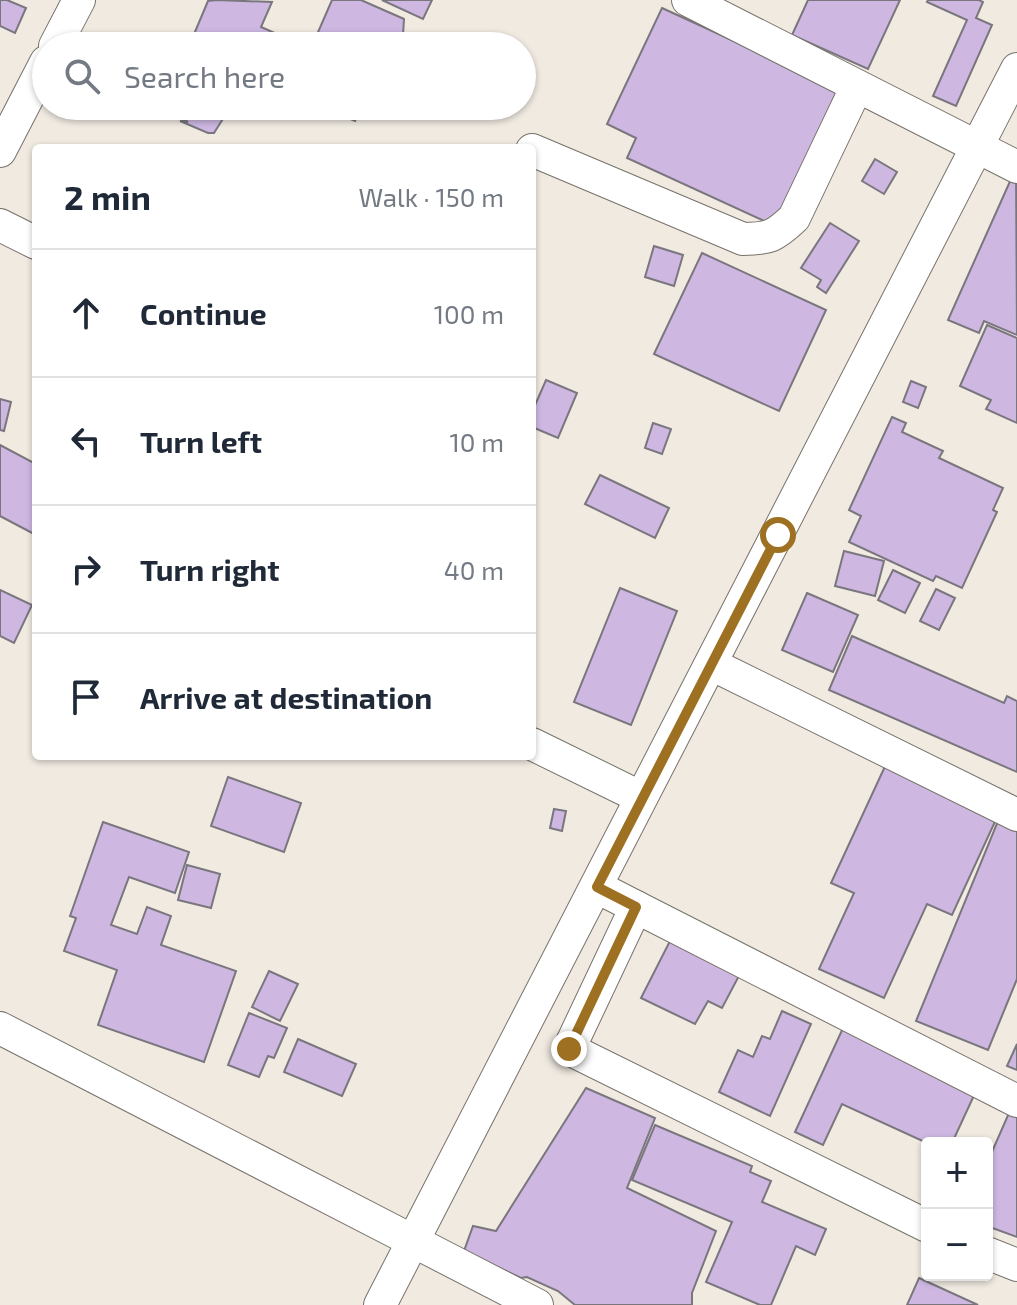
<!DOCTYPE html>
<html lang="en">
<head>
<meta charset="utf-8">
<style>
	:root { --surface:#fff; --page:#f6f6f7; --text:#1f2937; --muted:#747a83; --line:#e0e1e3 }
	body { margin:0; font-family:"Exo 2",sans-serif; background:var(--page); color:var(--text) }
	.controls { position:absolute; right:24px; bottom:24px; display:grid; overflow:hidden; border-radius:8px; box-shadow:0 2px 6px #0004 }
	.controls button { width:72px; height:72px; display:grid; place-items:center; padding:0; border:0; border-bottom:2px solid var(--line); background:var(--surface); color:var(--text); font:40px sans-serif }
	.stop { position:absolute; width:24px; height:24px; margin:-18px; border:6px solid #9e7122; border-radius:50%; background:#fff }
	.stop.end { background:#9e7122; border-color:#fff; box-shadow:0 2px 8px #0008 }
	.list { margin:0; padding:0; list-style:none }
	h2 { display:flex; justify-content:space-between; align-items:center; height:104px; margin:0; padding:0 32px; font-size:34px }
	h2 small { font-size:26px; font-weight:400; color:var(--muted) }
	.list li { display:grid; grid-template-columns:52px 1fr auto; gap:24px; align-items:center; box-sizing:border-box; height:128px; padding:0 32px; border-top:2px solid var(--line) }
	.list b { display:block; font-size:30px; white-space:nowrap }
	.list em { font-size:26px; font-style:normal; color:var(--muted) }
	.icon { flex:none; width:44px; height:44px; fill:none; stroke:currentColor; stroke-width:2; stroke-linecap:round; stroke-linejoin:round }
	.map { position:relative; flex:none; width:1017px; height:1305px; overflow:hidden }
	.search { position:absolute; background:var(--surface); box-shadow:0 2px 6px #0004; left:32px; top:32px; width:504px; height:88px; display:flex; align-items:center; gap:20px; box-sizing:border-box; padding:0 28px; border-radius:44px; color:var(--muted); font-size:30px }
	.panel { position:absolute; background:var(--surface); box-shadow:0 2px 6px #0004; left:32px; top:144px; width:504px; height:616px; border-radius:8px }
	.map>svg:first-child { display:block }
</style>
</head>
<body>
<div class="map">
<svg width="1017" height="1305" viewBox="0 0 1017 1305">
	<rect width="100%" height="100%" fill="#f0eae1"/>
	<g fill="#ceb8e2" stroke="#7a767e" stroke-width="2">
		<path d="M0 0H7L26 8 15 33 0 26Z"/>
		<path d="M217 0 272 2 261 27 304 46H189L208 1Z"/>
		<path d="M332 0H361L404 19 403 35 399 46H312Z"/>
		<path d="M382 0H432L423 19Z"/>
		<path d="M808 0H900L868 69 792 35Z"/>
		<path d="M928 0H979L983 2 976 18 992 25 956 106 933 96 967 20 927 2Z"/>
		<path d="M662 8 838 89 775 226 627 158 636 138 607 124Z"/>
		<path d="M426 37 445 46H421Z"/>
		<path d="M156 106H231L214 133H208L180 121 188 122Z"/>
		<path d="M320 106H362L355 121Z"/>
		<path d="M875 159 897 172 884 194 862 181Z"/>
		<path d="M1016 168 1017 335 984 321 979 333 948 320Z"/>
		<path d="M830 223 859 241 826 293 817 287 821 280 801 268Z"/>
		<path d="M654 246 683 255 674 286 645 277Z"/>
		<path d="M702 253 826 310 779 411 654 354Z"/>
		<path d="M987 325 1017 338V423L986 409 991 400 960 386Z"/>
		<path d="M546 380 577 393 558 438 532 427V412Z"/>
		<path d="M911 381 926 387 918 408 903 402Z"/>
		<path d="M0 399 11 402 4 431 0 430Z"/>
		<path d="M892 417 906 423 902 432 943 451 939 458 1003 488 993 510 997 512 962 588 936 576 933 581 849 542 861 516 849 510Z"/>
		<path d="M653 423 671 429 662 454 645 448Z"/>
		<path d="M0 445 36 464V535L0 516Z"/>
		<path d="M600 475 669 508 655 538 585 504Z"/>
		<path d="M844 551 884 561 875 596 835 586Z"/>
		<path d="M893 570 920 583 905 613 878 600Z"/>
		<path d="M620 588 677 611 631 725 574 702Z"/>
		<path d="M936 589 955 598 939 630 920 621Z"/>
		<path d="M0 590 32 605 14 643 0 636Z"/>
		<path d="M807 593 858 615 833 672 782 650Z"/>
		<path d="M852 636 1004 703 1007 696 1017 701V772L829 690Z"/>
		<path d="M887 762 999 813 952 915 927 904 884 998 819 969 854 893 831 883Z"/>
		<path d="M228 777 301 803 284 852 211 826Z"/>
		<path d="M554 809 566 811 562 831 550 828Z"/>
		<path d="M998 821 1017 828V979L988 1050 916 1021Z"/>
		<path d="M103 822 189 852 175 893 129 877 111 925 137 934 147 907 171 916 161 945 236 971 204 1062 98 1025 117 970 64 951 76 918 70 916Z"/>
		<path d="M187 865 220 874 211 908 178 900Z"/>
		<path d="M672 937 741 972 722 1008 708 1001 695 1024 641 998Z"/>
		<path d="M269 971 298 984 280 1021 252 1007Z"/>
		<path d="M782 1011 811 1024 770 1116 719 1092 738 1050 753 1057 762 1036 770 1039Z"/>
		<path d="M249 1013 287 1028 274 1058 268 1056 259 1077 228 1065Z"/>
		<path d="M843 1028 977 1089 952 1143H927L842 1104 823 1145 795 1132Z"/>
		<path d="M298 1039 356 1064 342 1096 284 1072Z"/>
		<path d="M1017 1044V1070L1007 1066Z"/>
		<path d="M586 1088 655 1118 627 1188 716 1231 692 1293V1305H575L558 1291 527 1277 521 1278 464 1251 473 1226 496 1231Z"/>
		<path d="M1009 1113 1017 1116V1237L987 1226V1163Z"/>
		<path d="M655 1125 752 1166 750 1172 771 1181 762 1202 826 1229 815 1255 796 1246 771 1305H760L706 1282 732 1222 632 1180Z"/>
		<path d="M919 1278 978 1305H907Z"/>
	</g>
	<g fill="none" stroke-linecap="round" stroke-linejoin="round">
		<defs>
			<g id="minor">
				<path d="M688 0 1017 167"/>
				<path d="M55 46 79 0"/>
				<path d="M532 150 743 239C769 239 775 236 794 218L857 86"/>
				<path d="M0 151 46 62"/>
				<path d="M0 225 36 243"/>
				<path d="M711 664 1017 815"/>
				<path d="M532 744 640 797"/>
				<path d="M597 887 636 907 569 1049 927 1226"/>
				<path d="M636 907 1017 1101"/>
				<path d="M0 1028 413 1241 1017 69"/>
				<path d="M987 1253 1017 1265"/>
				<path d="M380 1305 413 1241 537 1305"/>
			</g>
		</defs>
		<use href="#minor" stroke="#77726b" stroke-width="34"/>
		<use href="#minor" stroke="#fff" stroke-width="32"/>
	</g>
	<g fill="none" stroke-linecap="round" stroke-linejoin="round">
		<path stroke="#9e7122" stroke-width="10" d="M569 1049 636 907 597 887 778 535"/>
	</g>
</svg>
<div class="controls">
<button>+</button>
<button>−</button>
</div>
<div class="stop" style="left:778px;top:535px"></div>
<div class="stop end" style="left:569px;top:1049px"></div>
<div class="search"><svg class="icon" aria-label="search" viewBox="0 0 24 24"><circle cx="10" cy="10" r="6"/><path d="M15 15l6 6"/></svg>Search here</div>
<section class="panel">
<h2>2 min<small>Walk · 150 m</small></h2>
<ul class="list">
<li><svg class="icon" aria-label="ahead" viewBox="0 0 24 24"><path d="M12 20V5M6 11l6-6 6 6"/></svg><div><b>Continue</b></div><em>100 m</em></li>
<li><svg class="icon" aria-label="left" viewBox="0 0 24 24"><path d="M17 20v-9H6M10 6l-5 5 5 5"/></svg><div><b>Turn left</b></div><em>10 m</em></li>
<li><svg class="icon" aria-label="right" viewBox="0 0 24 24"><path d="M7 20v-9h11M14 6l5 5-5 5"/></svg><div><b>Turn right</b></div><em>40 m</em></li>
<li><svg class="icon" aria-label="arrive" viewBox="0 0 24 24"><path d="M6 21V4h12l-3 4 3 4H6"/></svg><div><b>Arrive at destination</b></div></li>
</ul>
</section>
</div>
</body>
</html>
